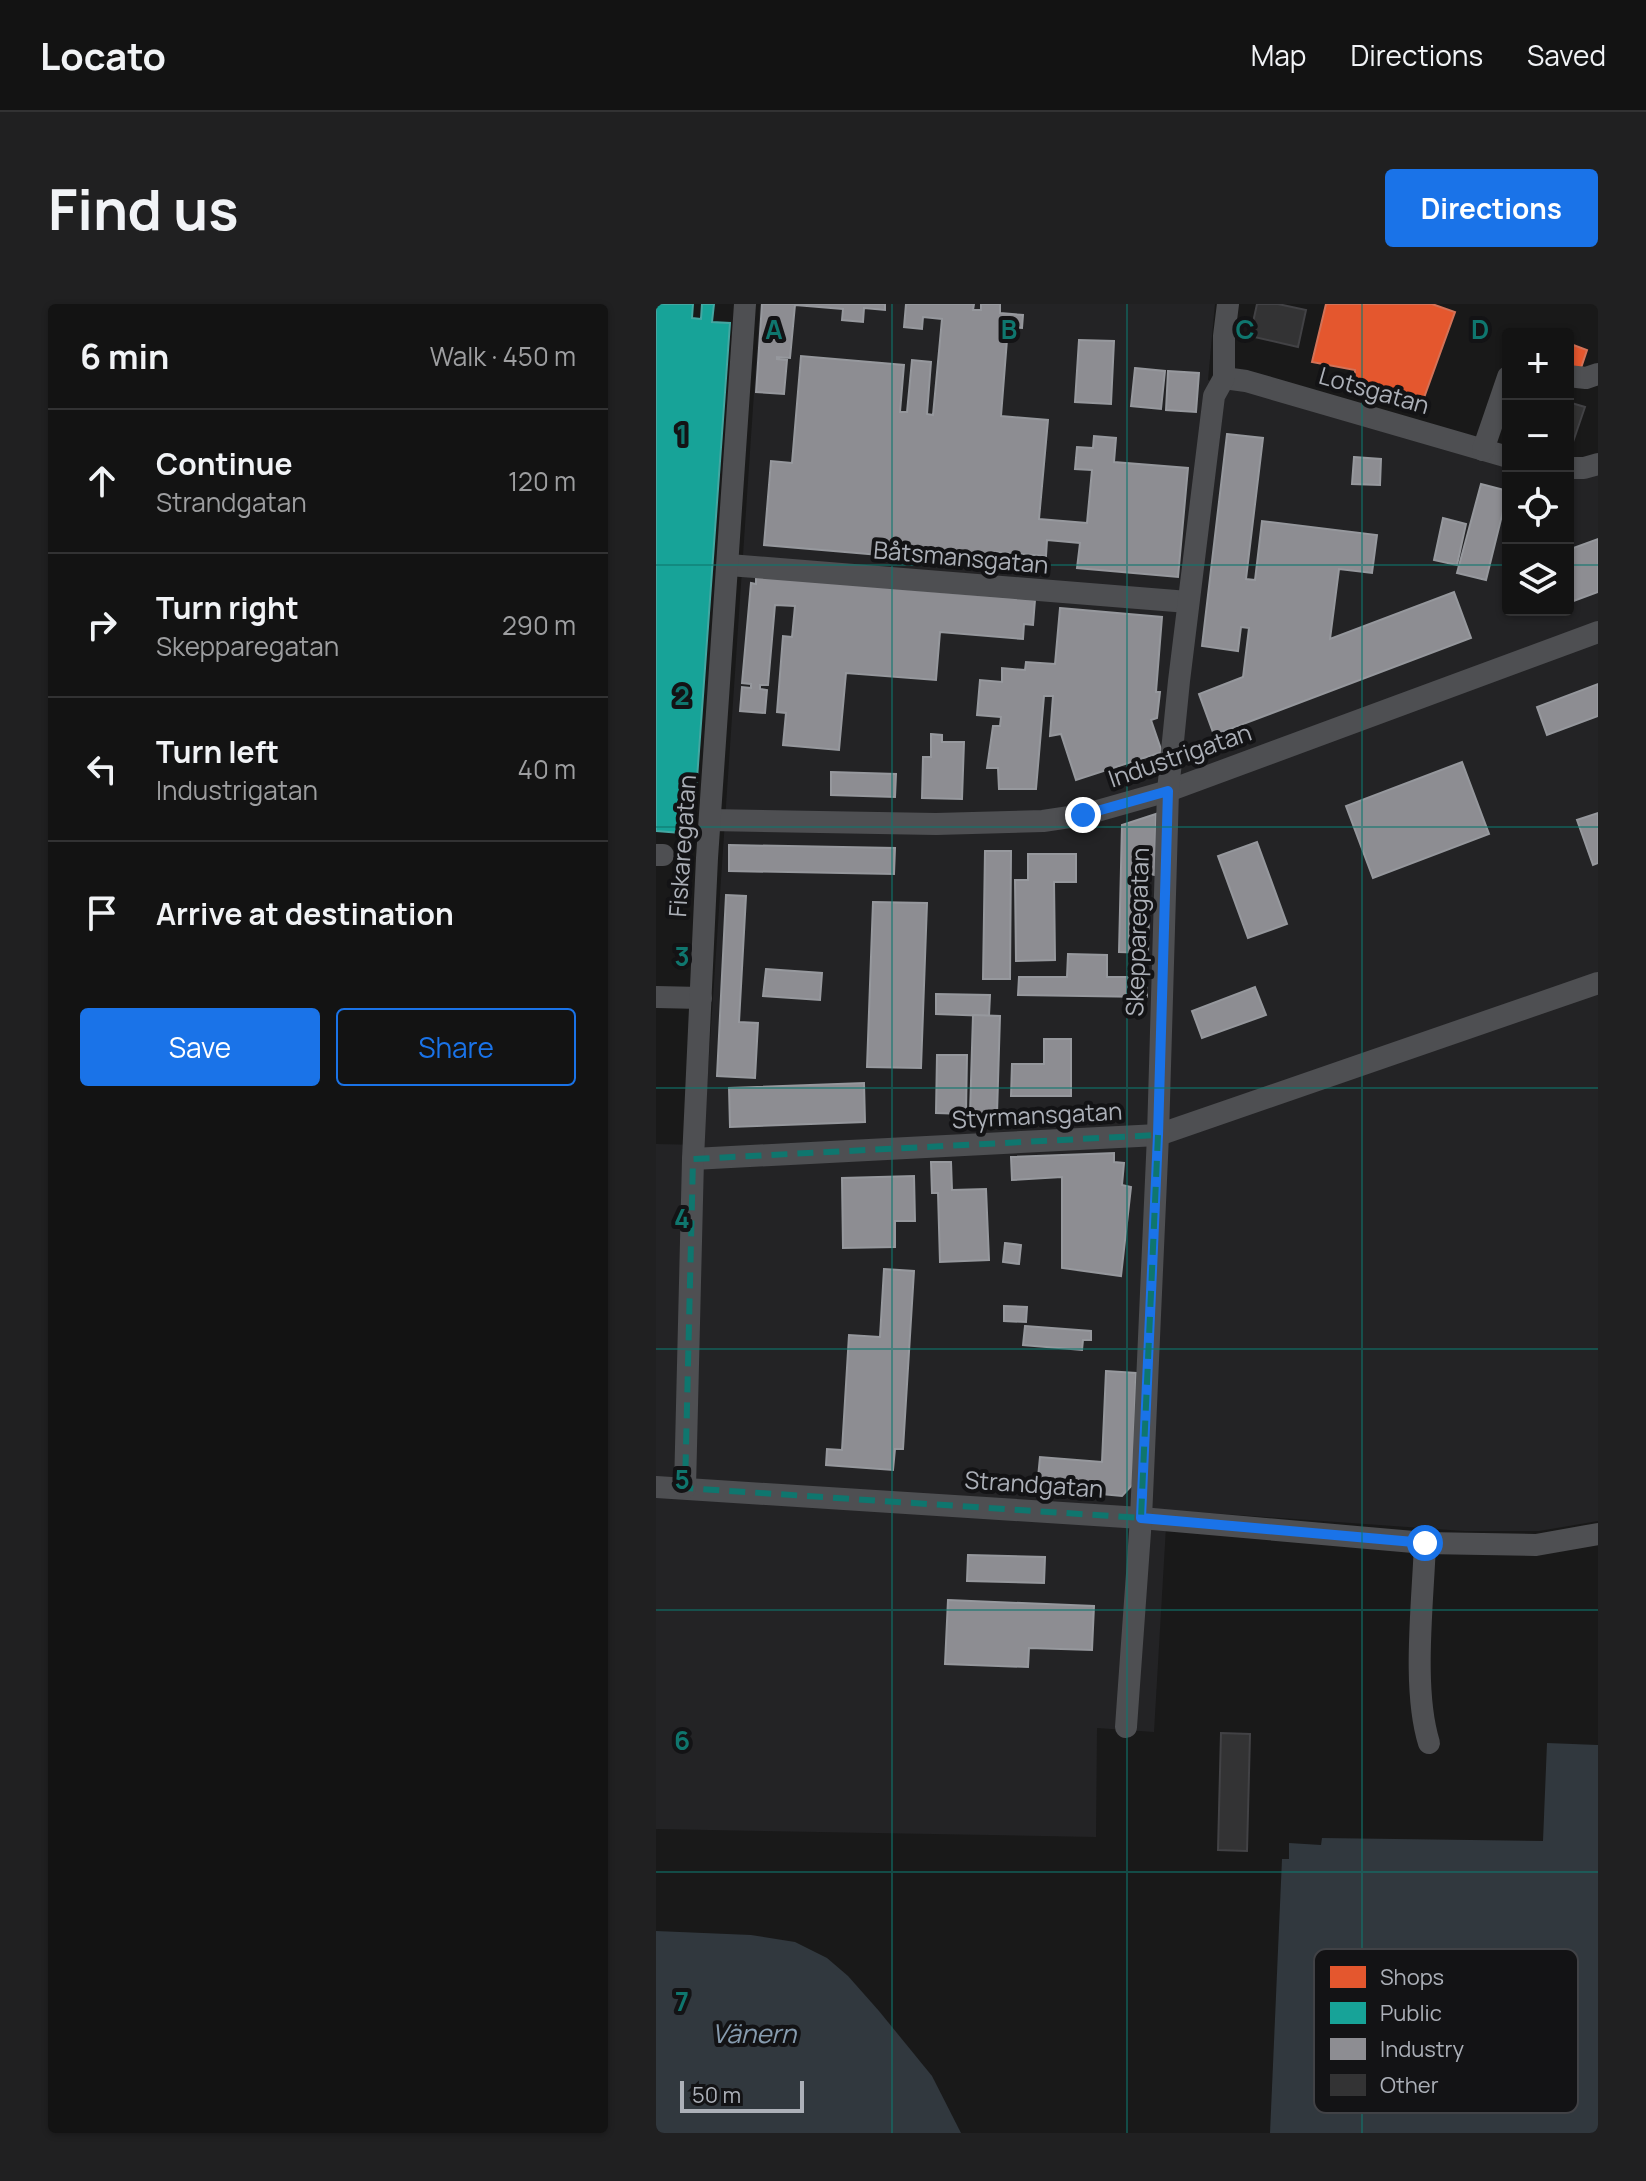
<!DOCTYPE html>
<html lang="en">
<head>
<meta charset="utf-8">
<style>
	:root { --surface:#131313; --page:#202021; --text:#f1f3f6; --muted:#9d9ea0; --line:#323233; --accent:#1a73e8 }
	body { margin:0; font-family:Manrope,sans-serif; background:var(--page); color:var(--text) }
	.controls { position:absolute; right:24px; top:24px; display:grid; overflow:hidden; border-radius:8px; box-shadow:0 2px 6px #0004 }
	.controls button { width:72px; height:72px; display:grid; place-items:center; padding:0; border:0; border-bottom:2px solid var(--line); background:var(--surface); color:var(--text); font:40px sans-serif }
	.scale { position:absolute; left:24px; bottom:20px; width:124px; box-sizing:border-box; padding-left:8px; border:4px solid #acb0b8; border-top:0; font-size:22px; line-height:28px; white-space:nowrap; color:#acb0b8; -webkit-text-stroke:6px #131315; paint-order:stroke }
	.stop { position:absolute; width:24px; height:24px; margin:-18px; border:6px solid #1a73e8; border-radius:50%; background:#fff }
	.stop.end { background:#1a73e8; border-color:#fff; box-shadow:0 2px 8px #0008 }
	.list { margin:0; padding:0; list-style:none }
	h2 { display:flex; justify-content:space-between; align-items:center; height:104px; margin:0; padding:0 32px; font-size:34px }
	h2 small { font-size:26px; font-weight:400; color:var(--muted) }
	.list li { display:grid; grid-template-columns:52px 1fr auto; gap:24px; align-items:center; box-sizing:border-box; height:144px; padding:0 32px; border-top:2px solid var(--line) }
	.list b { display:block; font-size:30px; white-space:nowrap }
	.list p { margin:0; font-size:26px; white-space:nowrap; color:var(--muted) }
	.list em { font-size:26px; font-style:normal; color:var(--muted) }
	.actions { display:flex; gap:16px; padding:24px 32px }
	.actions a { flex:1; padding:18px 0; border:2px solid var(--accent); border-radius:8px; text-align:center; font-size:28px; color:var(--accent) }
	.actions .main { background:var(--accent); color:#fff }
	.icon { flex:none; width:44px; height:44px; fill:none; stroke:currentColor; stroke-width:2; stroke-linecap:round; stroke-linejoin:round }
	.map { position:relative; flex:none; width:942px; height:1829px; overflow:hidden; border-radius:8px }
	header { display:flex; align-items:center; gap:48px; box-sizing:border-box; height:112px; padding:0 40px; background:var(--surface); border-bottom:2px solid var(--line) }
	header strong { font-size:38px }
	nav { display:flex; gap:44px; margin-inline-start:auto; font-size:28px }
	.intro { display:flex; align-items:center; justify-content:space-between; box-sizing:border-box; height:192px; padding:0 48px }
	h1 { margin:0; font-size:56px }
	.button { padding:20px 36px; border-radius:8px; background:var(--accent); color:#fff; font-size:28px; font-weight:700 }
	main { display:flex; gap:48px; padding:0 48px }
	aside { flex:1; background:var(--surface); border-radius:8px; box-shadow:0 2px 6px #0004 }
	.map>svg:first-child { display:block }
</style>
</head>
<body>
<header>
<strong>Locato</strong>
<nav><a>Map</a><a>Directions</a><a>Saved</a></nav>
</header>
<div class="intro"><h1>Find us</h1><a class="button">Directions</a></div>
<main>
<aside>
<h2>6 min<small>Walk · 450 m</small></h2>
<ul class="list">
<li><svg class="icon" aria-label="ahead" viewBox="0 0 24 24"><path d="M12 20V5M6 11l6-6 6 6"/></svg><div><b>Continue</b><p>Strandgatan</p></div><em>120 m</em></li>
<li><svg class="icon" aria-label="right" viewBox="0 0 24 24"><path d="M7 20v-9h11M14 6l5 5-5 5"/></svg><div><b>Turn right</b><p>Skepparegatan</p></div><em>290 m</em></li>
<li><svg class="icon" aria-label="left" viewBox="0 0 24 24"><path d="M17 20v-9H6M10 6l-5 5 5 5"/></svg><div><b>Turn left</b><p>Industrigatan</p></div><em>40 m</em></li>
<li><svg class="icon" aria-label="arrive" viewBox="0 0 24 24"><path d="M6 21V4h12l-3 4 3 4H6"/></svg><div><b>Arrive at destination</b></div></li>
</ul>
<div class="actions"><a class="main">Save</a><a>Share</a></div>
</aside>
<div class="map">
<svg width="942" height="1829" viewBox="0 0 942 1829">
	<rect width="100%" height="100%" fill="#191919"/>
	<path fill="#232325" d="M104 0H559L552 76 852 161V306H912V175L942 169V1217L883 1227H808L511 1206 498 1428 441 1424 440 1533 0 1525V840L47 841Z"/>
	<g fill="#31383e">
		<path d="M891 1439 942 1441V1829H614L626 1555H633V1539L665 1541 666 1534 887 1537Z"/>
		<path d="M0 1627 95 1631 139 1638 171 1654 192 1672 223 1707 276 1772 305 1829H0Z"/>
	</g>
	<g fill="#e4572e" stroke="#d37257" stroke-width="2">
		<path d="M670 0H776L799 8 765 102 699 80V66L656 58Z"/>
		<path d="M912 39 931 46 924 67 912 63Z"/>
	</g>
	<path fill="#17a398" stroke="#44a7a2" stroke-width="2" d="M0 0H37L36 14 45 15 46 0H58L56 18 74 19 37 530 0 527Z"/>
	<g fill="#8d8d92" stroke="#96989d" stroke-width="2">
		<path d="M106 0H229V6L208 4 207 18 186 16 187 5 139 1 134 54 121 53V55L131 56 128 90 100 88Z"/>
		<path d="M250 0H318L317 6H325V0H344V9L367 11 366 24 352 23 345 112 392 116 383 215 431 219 436 166 419 165 421 143 437 144 438 132 460 134 458 158 532 164 522 273 421 264 424 239 391 236 390 252 341 248 340 261 108 241 115 157 136 159 145 52 248 61 244 108H251L256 56 275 58 271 110 277 111 286 15 267 13 266 25 248 23Z"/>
		<path d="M423 36 458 37 455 100 419 98Z"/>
		<path d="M479 64 509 67 505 105 475 102Z"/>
		<path d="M512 67 543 69 540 108 510 106Z"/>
		<path d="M571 130 607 134 590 275 599 276 606 217 721 231 716 269 683 265 674 335 798 288 815 334 558 431 543 390 587 373 593 324 585 323 582 347 546 342Z"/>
		<path d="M698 153 725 155 724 181 696 180Z"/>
		<path d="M825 180 852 187 830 276 801 269Z"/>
		<path d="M787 214 810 220 801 261 778 256Z"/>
		<path d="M942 235V288L912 299V246Z"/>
		<path d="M100 272 379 296 377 321 368 320 367 335 284 328 280 376 190 369 183 446 127 441 130 409 121 408 127 332 136 333 139 302 119 301 112 381H104V385L111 386 109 409 84 407 86 383 95 384V380L86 379 95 279 100 280Z"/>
		<path d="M404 304 506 313 500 388H504L501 414 495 416 506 448 420 476 405 430 394 432 397 392H388L380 485H343L342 464H331L337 422H344L345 413 321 411 324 376 346 378V364L369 366 370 358 399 360Z"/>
		<path d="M942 380V412L891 431 881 403Z"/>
		<path d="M275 430 286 431V438H308L306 495 266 494 267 453H275Z"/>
		<path d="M806 458 833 530 717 574 690 502Z"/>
		<path d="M175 468 240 470 239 493 175 491Z"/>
		<path d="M942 509V559L937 561 921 516Z"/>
		<path d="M500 510 499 571 494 570 492 649 463 648 466 521Z"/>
		<path d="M601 538 631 620 592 634 562 552Z"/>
		<path d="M73 541 239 544 238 570 73 567Z"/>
		<path d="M329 547H355L354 675H327Z"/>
		<path d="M372 550H420V578H398L399 656 360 657 359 576H372Z"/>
		<path d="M70 591 90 592 83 718 102 719 99 774 61 772Z"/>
		<path d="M217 598 271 599 265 764 211 763Z"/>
		<path d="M412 650 451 651V673H491V693L362 691 363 673H411Z"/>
		<path d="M110 665 166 669 164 696 107 692Z"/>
		<path d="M599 683 610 711 546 734 536 707Z"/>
		<path d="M280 690 334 691 333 712 280 710Z"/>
		<path d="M317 711 344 712 341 810H314Z"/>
		<path d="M388 735H415V792H355L356 760H388Z"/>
		<path d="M281 751H311L310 810 280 809Z"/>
		<path d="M208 779 209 818 74 823 73 784Z"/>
		<path d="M458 849V858L468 859 466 881 475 883 465 972 406 964V873L356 876 355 853Z"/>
		<path d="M275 858H295L296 886 330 885 333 956 284 958 282 889H276Z"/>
		<path d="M258 872 259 917H239V943L187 944 186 874Z"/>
		<path d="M349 939 365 941 363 960 347 958Z"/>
		<path d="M228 965 258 967 247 1145H239L237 1166 170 1161 171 1145 186 1146 193 1031 224 1033Z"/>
		<path d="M348 1002 371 1003 370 1018 348 1017Z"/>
		<path d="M369 1022 435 1027V1036H427L426 1046 367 1041Z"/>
		<path d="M450 1067 480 1069 477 1180 466 1192 381 1184 384 1153 446 1158Z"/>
		<path d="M312 1251 389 1253 388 1279 311 1277Z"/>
		<path d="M292 1296 438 1302 436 1346 373 1344 372 1363 289 1360Z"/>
	</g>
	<g fill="#333334" stroke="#424245" stroke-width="2">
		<path d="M601 0H622L650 6 642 43 594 32Z"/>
		<path d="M912 98 929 103 917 138 912 136Z"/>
		<path d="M565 1429 594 1430 591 1547 562 1546Z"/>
	</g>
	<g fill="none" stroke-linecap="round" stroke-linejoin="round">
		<g stroke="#4e4f52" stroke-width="22">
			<path d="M912 72 930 74 942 70"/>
			<path d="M568 74 590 77 852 153"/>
			<path d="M827 146 852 73"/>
			<path d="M912 164H928L942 160"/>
			<path d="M73 261 532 298"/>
			<path d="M54 516 280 520 387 517 427 511 512 487 942 328"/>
			<path d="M0 551H7"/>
			<path d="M0 693 45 694"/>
			<path d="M37 855 502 831 942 679"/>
			<path d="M0 1183 485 1214 769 1239 880 1241 942 1230"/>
			<path d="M29 1184 37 855 51 554 89 0"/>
			<path d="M769 1239C767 1297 756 1385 773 1439"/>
			<path d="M470 1423 485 1214 502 831 512 487 523 377 558 92 568 74V32L572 0"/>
		</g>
	</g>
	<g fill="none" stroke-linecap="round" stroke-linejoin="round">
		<path stroke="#1a73e8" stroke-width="10" d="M427 511 512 487 502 831 485 1214 769 1239"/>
	</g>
	<path fill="none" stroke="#0f766e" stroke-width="6" stroke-dasharray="16 10" stroke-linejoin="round" d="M502 831 485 1214 29 1184 37 855Z"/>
	<path fill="none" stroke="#0f766e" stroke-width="2" stroke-opacity="0.55" d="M236 0V1829M471 0V1829M706 0V1829M0 261H852M912 261H942M0 523H942M0 784H942M0 1045H942M0 1306H942M0 1568H942"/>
	<g text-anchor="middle" stroke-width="8" stroke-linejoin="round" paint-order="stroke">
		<g font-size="24" fill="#acb0b8" stroke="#131315">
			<text transform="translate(718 87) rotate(16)" y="8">Lotsgatan</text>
			<text transform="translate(305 254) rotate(5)" y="8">Båtsmansgatan</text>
			<text transform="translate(524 452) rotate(-19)" y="8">Industrigatan</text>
			<text transform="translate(27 542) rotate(-86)" y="8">Fiskaregatan</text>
			<text transform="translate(482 628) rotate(-88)" y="8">Skepparegatan</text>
			<text transform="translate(381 812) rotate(-3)" y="8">Styrmansgatan</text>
			<text transform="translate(378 1181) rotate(4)" y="8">Strandgatan</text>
		</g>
		<g font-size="26" font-style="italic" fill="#879caf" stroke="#131315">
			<text x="98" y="1739">Vänern</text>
		</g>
	</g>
	<rect x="658" y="1645" width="264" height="164" rx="12" fill="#131315" stroke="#414246" stroke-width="2"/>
	<rect x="674" y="1662" width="36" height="22" fill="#e4572e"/>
	<rect x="674" y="1698" width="36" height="22" fill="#17a398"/>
	<rect x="674" y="1734" width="36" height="22" fill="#8d8d92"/>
	<rect x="674" y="1770" width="36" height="22" fill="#333334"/>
	<g font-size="22" fill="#acb0b8">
		<text x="724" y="1681">Shops</text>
		<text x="724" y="1717">Public</text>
		<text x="724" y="1753">Industry</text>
		<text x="724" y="1789">Other</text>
	</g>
	<g font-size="26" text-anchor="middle" font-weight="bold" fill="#0f766e" stroke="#131315" stroke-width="8" stroke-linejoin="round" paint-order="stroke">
		<text x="118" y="35">A</text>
		<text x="353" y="35">B</text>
		<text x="589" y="35">C</text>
		<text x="824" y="35">D</text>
		<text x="26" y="140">1</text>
		<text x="26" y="401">2</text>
		<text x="26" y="662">3</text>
		<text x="26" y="924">4</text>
		<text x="26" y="1185">5</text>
		<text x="26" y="1446">6</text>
		<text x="26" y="1707">7</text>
	</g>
</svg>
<div class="controls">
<button>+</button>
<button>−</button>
<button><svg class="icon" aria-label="locate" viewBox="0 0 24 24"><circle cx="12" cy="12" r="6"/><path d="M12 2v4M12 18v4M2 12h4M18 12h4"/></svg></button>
<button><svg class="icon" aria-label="layers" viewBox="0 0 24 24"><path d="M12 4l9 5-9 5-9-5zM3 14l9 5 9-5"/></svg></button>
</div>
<div class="scale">50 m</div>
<div class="stop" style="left:769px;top:1239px"></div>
<div class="stop end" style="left:427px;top:511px"></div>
</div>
</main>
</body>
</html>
